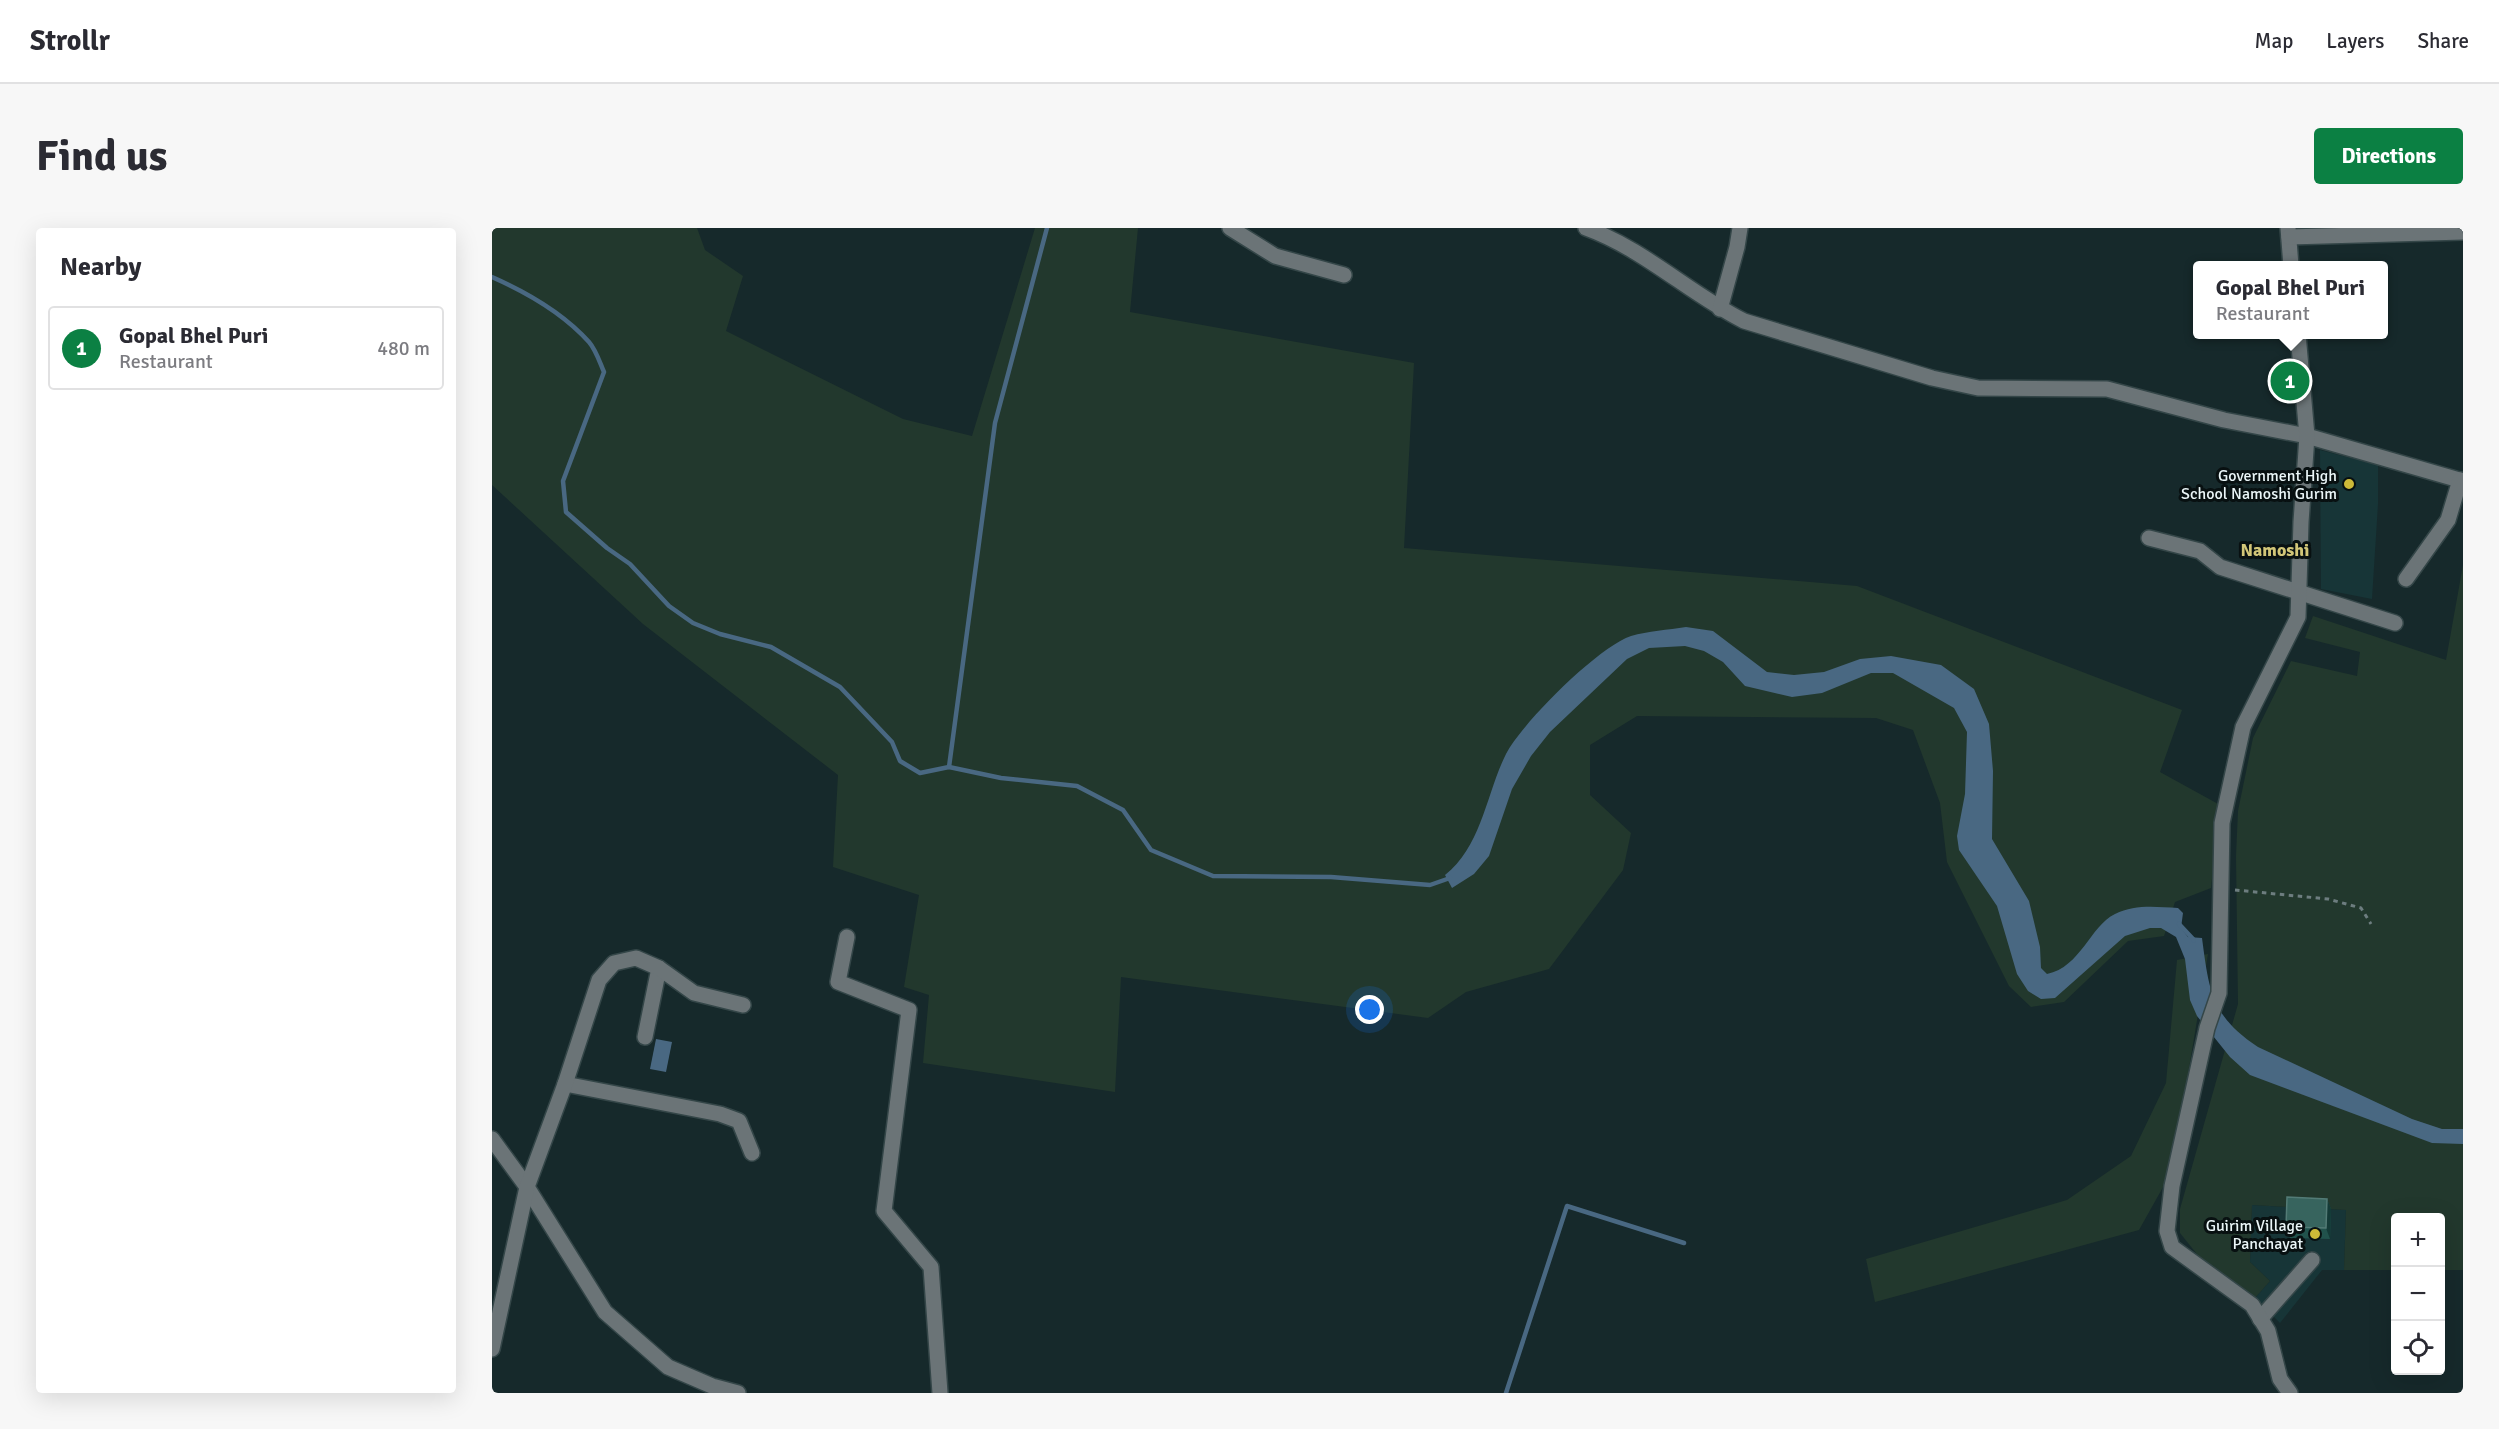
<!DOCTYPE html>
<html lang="en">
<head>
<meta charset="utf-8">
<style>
	:root { --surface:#fff; --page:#f7f7f7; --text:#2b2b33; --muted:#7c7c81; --line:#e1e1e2; --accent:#0b8043 }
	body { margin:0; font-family:Signika,sans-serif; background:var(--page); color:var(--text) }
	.controls { position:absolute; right:18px; bottom:18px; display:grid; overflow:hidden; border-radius:6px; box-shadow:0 6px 24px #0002 }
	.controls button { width:54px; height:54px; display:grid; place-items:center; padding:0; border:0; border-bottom:2px solid var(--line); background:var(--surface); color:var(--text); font:30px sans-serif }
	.you { position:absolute; left:878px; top:782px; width:21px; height:21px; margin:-15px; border:4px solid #fff; border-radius:50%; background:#1a73e8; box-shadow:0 0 0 9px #1a73e833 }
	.badge { display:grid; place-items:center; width:39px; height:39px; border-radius:50%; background:var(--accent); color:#fff; font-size:20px; font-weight:700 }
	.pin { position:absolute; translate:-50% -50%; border:3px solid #fff; box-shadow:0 2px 6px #0006 }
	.popup { position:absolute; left:1701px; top:33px; width:195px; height:78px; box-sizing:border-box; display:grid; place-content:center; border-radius:6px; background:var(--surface); filter:drop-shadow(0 2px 4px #0005); font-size:20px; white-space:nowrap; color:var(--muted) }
	.popup b { font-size:22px; color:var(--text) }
	.popup::after { content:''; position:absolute; left:50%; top:100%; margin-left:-12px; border:12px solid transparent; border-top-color:var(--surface) }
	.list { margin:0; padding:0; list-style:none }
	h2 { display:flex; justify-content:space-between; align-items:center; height:78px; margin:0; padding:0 24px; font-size:26px }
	h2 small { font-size:20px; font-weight:400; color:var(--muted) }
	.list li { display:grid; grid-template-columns:39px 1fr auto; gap:18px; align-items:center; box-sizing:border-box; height:84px; margin:0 12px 12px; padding:0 12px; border:2px solid var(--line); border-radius:6px }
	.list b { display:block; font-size:22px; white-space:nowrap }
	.list p { margin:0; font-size:20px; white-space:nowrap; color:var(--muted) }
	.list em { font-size:20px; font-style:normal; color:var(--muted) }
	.icon { flex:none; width:33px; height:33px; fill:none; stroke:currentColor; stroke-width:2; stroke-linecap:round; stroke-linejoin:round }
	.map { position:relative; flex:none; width:1971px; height:1165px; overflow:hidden; border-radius:6px }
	header { display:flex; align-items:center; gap:36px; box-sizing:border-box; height:84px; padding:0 30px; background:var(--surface); border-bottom:2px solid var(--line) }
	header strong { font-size:28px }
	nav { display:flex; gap:33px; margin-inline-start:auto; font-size:21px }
	.intro { display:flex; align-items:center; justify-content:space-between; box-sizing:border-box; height:144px; padding:0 36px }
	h1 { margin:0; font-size:42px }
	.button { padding:15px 27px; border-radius:6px; background:var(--accent); color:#fff; font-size:21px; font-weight:700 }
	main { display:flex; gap:36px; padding:0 36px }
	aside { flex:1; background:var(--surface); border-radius:6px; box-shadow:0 6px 24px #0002 }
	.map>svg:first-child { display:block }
</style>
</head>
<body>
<header>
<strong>Strollr</strong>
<nav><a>Map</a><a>Layers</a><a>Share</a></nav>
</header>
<div class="intro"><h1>Find us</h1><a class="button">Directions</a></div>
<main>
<aside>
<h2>Nearby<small></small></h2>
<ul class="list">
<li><span class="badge">1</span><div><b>Gopal Bhel Puri</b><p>Restaurant</p></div><em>480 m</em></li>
</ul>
</aside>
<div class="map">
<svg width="1971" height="1165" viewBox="0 0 1971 1165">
	<rect width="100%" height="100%" fill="#16292b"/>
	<g fill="#173537">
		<path d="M1828 222 1886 237V276L1880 371 1829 361Z"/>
		<path d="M1760 977 1854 982 1852 1042H1830L1788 1095 1763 1070 1778 1053 1758 1034Z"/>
	</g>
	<g fill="#22382d">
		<path d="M0 0H205L213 22 251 48 234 103 411 191 480 208 543 0H646L638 84 922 135 912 320 1365 358 1690 482 1668 544 1728 577 1719 660 1683 674 1672 708 1636 713 1572 774 1539 779 1517 758 1455 634 1448 575 1421 502 1384 490 1145 488 1098 517V567L1139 605 1131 642 1057 741 974 764 936 790 629 749 623 864 431 835 437 767 412 759 427 667 341 639 346 547 151 396 0 257Z"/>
		<path d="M1971 337V1042H1949L1948 990H1904L1903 1042H1852L1854 982 1760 977 1758 1034 1778 1053 1763 1070 1712 1035 1688 1005V981L1746 776 1744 628 1746 583 1761 510 1799 433 1865 448 1868 424 1813 410 1821 388 1954 432Z"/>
		<path d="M1716 726 1680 943 1647 1002 1383 1074 1374 1031 1575 972 1639 928 1674 855 1685 732Z"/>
	</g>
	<g fill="#496882">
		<path d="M1194 399 1221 403 1275 444 1302 447 1332 444 1368 431 1399 428 1449 437 1482 461 1497 496 1501 543 1500 611 1537 673 1548 719 1549 740 1555 746C1589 739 1598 698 1623 686 1643 676 1664 679 1686 680L1691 685 1689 700 1696 709 1710 710C1717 762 1719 788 1766 819L1920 891 1950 901H1971V916L1940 915 1758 847 1738 829 1705 788 1698 772 1693 731 1684 709 1669 700H1658L1633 708 1563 770 1549 771 1536 763 1525 746 1505 678 1467 622 1465 608 1473 566 1475 504 1462 480 1401 445H1379L1330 465 1300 469 1253 458 1231 434 1212 423 1193 418 1157 420 1135 431 1058 504 1039 528 1020 561 997 628 982 646 960 660 953 647C990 618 994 566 1014 526 1030 495 1106 419 1139 408 1156 403 1176 402 1194 399Z"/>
		<path d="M164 811 180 814 174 844 158 841Z"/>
	</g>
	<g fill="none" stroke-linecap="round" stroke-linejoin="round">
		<g stroke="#496882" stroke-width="4.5">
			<path d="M0 49C34 64 72 86 97 114 104 122 108 135 112 144L71 253 74 284 115 320 138 336 177 378 201 395 228 406 279 419 348 459 400 514 408 533 428 545 457 539 509 550 585 558 631 582 659 622 721 648 839 649 938 657 958 650"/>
			<path d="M457 539 503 195 555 0"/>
			<path d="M1687 696 1702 712"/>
			<path d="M1014 1165 1075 978 1192 1015"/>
		</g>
		<defs>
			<g id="minor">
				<path d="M738 0 783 28 852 47"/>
				<path d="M1094 0C1152 21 1198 66 1252 93L1440 150 1486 160 1615 161 1732 192 1815 208 1971 253"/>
				<path d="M1796 0 1799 38"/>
				<path d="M1797 9 1971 4"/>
				<path d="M1228 81 1245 19 1248 0"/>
				<path d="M1657 310 1708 323 1728 339 1903 395"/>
				<path d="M1914 351 1956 292 1968 252"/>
				<path d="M355 709 346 754 417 782 392 983 439 1039 448 1165"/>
				<path d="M153 809 167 740"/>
				<path d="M73 856 228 886 247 893 260 925"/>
				<path d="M0 911 35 959 113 1084 176 1139 220 1158 246 1165"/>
				<path d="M1768 1091 1820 1032"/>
				<path d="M0 1121 35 959 73 856 107 752 122 735 144 730 167 740 202 765 251 777"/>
				<path d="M1798 1165 1788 1151 1776 1103 1760 1077 1680 1019 1675 1003 1680 958 1715 800 1727 765 1730 595 1751 499 1806 389 1809 294 1815 208 1806 106"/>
			</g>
		</defs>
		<use href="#minor" stroke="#344648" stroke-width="18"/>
		<path stroke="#6d7d7f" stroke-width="3" stroke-dasharray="4.5 4.5" stroke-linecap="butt" d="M1743 662 1836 671 1869 680 1879 696"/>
		<use href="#minor" stroke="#6b7477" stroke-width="15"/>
	</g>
	<path fill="#21524c" d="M1835 971 1839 981 1838 1011 1798 1010 1794 999Z"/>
	<path fill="#143a37" d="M1835 971 1839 981 1838 1011 1834 1000Z"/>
	<path fill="#37645e" stroke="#537b76" stroke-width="1.5" d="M1795 969 1835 971 1834 1000 1794 999Z"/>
	<g fill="#cdb938" stroke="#081011" stroke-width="2">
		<circle cx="1857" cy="256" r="6"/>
		<circle cx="1823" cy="1006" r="6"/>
	</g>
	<g text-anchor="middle" stroke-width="6" stroke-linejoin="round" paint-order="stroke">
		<g font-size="16" fill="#ebf6f8" stroke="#081011" text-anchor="end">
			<text x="1845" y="253">Government High<tspan x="1845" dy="18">School Namoshi Gurim</tspan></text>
			<text x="1811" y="1003">Guirim Village<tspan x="1811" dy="18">Panchayat</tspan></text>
		</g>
		<g font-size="18" font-weight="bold" fill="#d2c678" stroke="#081011">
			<text x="1783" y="328">Namoshi</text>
		</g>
	</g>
</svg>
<div class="controls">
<button>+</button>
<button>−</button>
<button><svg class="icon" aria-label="locate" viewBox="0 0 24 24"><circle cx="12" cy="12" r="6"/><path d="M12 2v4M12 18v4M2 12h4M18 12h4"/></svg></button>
</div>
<div class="you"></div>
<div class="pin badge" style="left:1798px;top:153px">1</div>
<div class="popup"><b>Gopal Bhel Puri</b>Restaurant</div>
</div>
</main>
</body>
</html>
